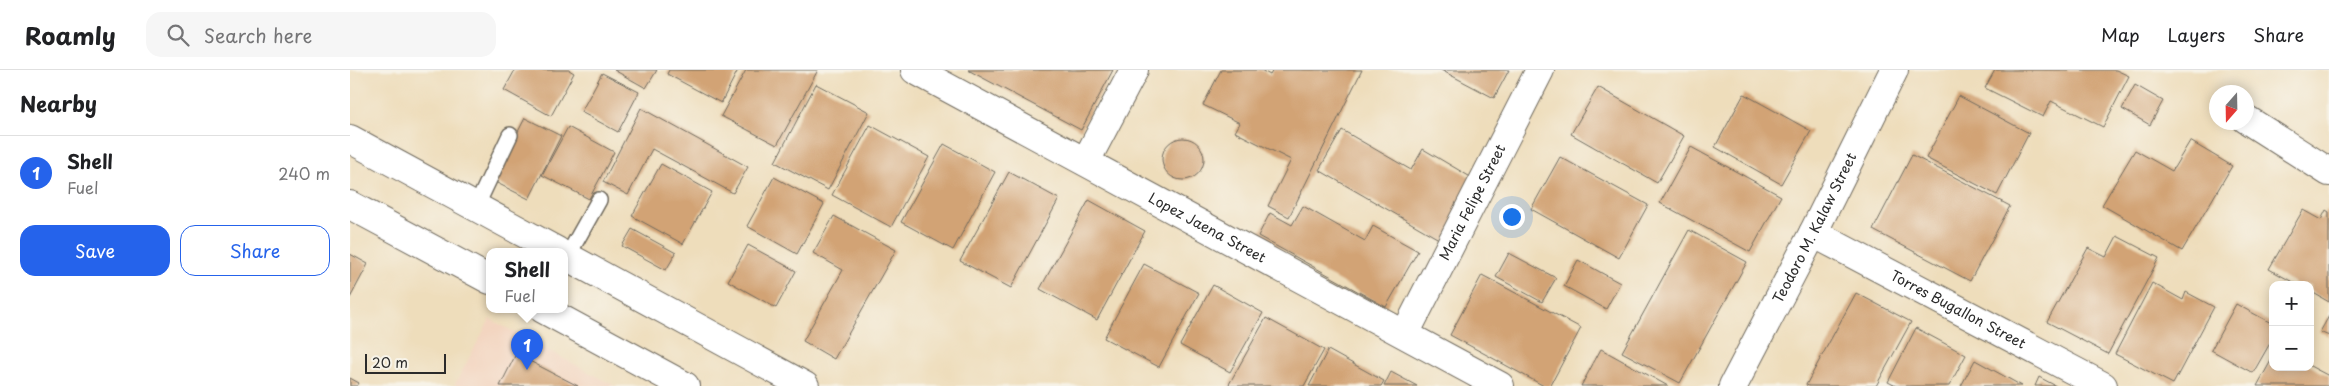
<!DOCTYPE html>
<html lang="en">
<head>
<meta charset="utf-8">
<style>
	:root { --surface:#fff; --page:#f6f6f6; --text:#202124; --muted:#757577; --line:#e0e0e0; --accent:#2563eb }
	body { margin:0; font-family:"Playpen Sans",sans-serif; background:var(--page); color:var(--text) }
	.controls { position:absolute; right:15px; bottom:15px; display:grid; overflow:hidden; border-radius:10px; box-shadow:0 2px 12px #0003 }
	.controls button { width:45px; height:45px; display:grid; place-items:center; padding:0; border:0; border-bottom:1px solid var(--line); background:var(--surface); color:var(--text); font:25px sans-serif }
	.compass { position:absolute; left:1859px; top:15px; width:45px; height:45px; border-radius:50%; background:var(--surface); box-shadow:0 2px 12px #0003; rotate:200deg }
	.scale { position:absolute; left:15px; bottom:12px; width:81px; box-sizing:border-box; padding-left:5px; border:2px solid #2b2b2b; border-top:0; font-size:14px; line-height:18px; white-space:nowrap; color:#2b2b2b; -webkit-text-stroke:4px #f7f3e8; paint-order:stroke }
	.you { position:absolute; left:1161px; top:146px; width:18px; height:18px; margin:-12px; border:4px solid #fff; border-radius:50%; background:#1a73e8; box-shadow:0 0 0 8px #1a73e833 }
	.badge { display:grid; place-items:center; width:32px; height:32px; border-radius:50%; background:var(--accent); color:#fff; font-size:16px; font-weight:700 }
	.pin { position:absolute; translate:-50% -41px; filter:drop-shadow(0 1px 2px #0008) }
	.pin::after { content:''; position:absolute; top:26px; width:18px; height:15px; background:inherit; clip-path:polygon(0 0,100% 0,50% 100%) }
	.popup { position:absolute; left:136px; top:178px; width:82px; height:65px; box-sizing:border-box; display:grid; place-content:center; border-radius:10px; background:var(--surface); filter:drop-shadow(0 1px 4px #0005); font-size:16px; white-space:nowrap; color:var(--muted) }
	.popup b { font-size:19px; color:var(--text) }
	.popup::after { content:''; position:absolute; left:50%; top:100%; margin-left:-10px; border:10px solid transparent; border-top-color:var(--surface) }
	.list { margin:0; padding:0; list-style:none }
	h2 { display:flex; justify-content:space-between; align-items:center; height:65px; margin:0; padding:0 20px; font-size:21px }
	h2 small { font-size:16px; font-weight:400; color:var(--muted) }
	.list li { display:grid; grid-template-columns:32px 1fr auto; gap:15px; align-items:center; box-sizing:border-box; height:75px; padding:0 20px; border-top:1px solid var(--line) }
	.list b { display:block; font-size:19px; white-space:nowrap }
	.list p { margin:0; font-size:16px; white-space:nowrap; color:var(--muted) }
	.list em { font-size:16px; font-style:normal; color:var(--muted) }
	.actions { display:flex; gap:10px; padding:15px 20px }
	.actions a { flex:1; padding:11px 0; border:1px solid var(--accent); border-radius:15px; text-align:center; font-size:18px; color:var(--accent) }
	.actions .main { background:var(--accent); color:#fff }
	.icon { flex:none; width:28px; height:28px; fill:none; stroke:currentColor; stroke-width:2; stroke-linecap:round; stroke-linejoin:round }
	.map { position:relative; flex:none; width:1979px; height:316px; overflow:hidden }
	header { display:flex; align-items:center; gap:30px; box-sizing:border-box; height:70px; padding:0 25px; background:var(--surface); border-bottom:1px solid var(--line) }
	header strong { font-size:24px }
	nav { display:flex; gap:28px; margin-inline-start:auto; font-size:18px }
	.search { width:350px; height:45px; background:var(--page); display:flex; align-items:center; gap:12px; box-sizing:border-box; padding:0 18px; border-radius:15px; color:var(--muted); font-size:19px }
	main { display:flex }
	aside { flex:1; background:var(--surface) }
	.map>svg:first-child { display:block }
</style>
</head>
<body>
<header>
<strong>Roamly</strong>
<div class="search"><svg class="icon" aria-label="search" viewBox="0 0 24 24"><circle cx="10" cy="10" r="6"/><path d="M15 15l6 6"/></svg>Search here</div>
<nav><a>Map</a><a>Layers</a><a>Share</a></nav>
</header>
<main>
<aside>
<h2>Nearby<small></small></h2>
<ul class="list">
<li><span class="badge">1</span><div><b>Shell</b><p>Fuel</p></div><em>240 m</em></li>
</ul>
<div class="actions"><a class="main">Save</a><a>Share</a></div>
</aside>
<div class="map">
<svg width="1979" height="316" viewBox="0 0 1979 316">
	<rect width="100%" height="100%" fill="#f7f3e8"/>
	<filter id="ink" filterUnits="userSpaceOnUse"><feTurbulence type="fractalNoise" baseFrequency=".02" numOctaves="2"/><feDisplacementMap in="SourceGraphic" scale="10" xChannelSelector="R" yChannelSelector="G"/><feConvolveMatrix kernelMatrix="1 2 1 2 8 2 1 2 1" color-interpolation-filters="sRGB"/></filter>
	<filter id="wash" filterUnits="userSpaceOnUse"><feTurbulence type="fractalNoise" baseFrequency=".0096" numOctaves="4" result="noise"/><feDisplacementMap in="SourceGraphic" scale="20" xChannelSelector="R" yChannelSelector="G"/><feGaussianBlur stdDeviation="1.12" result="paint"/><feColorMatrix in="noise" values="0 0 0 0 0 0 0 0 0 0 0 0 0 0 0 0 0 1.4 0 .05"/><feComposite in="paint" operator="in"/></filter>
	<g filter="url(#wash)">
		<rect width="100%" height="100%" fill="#edb"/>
		<path fill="#f3d4bf" d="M140 249 265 316H104Z"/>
		<g id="blocks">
			<g fill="#d2a374">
				<path d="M165 0H219L224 3 201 46 154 20Z"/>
				<path d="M264 0H307L296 18Z"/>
				<path d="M319 0H388L371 33 317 4Z"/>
				<path d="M396 0H468L427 75 371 46Z"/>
				<path d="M618 0H763L731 60Z"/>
				<path d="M871 0H911L920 5 923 0H1012L939 147 918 136 941 90 885 62 890 53 853 35Z"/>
				<path d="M1091 0H1159L1144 28Z"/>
				<path d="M1645 0H1766L1779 6 1753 57 1701 31 1693 47 1635 18Z"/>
				<path d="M252 3 289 22 268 62 231 42Z"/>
				<path d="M466 14 519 42 478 120 425 92Z"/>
				<path d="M1785 15 1813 31 1800 55 1772 39Z"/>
				<path d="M1248 17 1334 66 1307 113 1221 64Z"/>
				<path d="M1394 24 1461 61 1431 114 1365 77Z"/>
				<path d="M1609 26 1679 63 1647 125 1576 88Z"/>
				<path d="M291 38 398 97 383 123 302 79 278 125 253 112Z"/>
				<path d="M175 48 211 66 179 129 143 111Z"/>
				<path d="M520 55 579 87 541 157 482 125Z"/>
				<path d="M218 57 264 82 239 129 192 105Z"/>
				<path d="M992 60 1061 100 1073 79 1129 112 1094 172 969 100Z"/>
				<circle cx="833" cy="89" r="21"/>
				<path d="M1840 71 1882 96 1832 181 1752 135 1785 80 1822 101Z"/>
				<path d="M594 74 645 102 603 180 551 152Z"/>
				<path d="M1341 77 1431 126 1400 182 1310 133Z"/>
				<path d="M1562 85 1660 136 1620 211 1523 160Z"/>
				<path d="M1210 87 1298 135 1269 188 1181 139Z"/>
				<path d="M311 94 362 122 333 174 282 146Z"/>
				<path d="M659 102 709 129 661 218 610 191Z"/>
				<path d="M424 107 474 134 447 184 397 156Z"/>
				<path d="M739 130 795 161 747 250 690 219Z"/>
				<path d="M953 136 1015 171 1023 156 1068 181 1036 237 908 166 920 143 942 155Z"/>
				<path d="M1953 140 1971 150 1976 140 1979 142V232L1960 221V215H1948L1919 199Z"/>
				<path d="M484 146 546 180 484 289 453 271 493 200 463 183Z"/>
				<path d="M282 159 326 183 316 200 272 176Z"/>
				<path d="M1339 160 1397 192 1330 313 1272 282Z"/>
				<path d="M1767 166 1809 188 1758 284 1697 252 1738 178 1756 187Z"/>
				<path d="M398 175 446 201 426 238 378 211Z"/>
				<path d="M1159 183 1206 208 1192 232 1146 207Z"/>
				<path d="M0 184 18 194 0 228Z"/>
				<path d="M1228 190 1270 213 1256 239 1214 216Z"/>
				<path d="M794 194 849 223 809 297 754 268Z"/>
				<path d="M1132 205 1231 258 1200 316H1194L1100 265Z"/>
				<path d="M1802 213 1833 230 1836 222 1864 237 1823 314 1765 284Z"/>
				<path d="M863 215 913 243 880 302 830 275Z"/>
				<path d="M1506 223 1561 252 1526 316H1459L1456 315Z"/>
				<path d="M1886 234 1923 254V268L1903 303 1861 280Z"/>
				<path d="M1979 246V266L1970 262Z"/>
				<path d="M916 248 974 280 954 316H878Z"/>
				<path d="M1566 258 1616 285 1599 316H1546L1538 312Z"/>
				<path d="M1251 279 1318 316H1231Z"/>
				<path d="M978 280 1034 311 1031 316H959Z"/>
				<path d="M166 284 228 316H150Z"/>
				<path d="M1923 287V297L1960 296 1979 306V316H1907Z"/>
				<path d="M1625 290 1672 316H1611Z"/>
				<path d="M1041 302 1067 316H1034Z"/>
				<path d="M1689 307 1706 316H1685Z"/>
				<path d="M0 308 9 313 7 316H0Z"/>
			</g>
		</g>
	</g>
	<g filter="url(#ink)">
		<use href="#blocks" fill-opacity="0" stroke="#6f695d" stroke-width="1"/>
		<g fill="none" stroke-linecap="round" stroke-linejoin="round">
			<defs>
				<g id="lane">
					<path d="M126 137 160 65"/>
					<path d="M217 187 249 130"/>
				</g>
				<g id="street">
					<path id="s1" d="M565 0 1150 316"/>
					<path d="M1896 49 1979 102"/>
					<path d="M736 91 784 0"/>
					<path id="s2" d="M1463 163 1753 316"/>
					<path id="s3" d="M1055 264 1190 0"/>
					<path id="s4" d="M1383 316 1463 163 1544 0"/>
				</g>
				<g id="primary">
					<path d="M0 69 207 181"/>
					<path d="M0 135 140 210"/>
					<path d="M214 185 455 316"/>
					<path d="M193 239 335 316"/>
				</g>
			</defs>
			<use href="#lane" stroke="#6f695d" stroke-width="18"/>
			<use href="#street" stroke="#6f695d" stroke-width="30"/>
			<use href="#primary" stroke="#6f695d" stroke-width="30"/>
			<use href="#lane" stroke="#fff" stroke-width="15"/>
			<use href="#street" stroke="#fff" stroke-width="28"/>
			<use href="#primary" stroke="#fff" stroke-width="28"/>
		</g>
	</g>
	<g text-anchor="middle" stroke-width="4.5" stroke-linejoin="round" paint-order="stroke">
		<g font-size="14" fill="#2b2b2b" stroke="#f7f3e8">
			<text dy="5" stroke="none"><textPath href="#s3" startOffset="148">Maria Felipe Street</textPath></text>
			<text dy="5" stroke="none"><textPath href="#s1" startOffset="332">Lopez Jaena Street</textPath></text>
			<text dy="5" stroke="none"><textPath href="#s4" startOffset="178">Teodoro M. Kalaw Street</textPath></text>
			<text dy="5" stroke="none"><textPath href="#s2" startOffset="164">Torres Bugallon Street</textPath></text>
		</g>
	</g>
</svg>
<div class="controls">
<button>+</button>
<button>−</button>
</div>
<svg class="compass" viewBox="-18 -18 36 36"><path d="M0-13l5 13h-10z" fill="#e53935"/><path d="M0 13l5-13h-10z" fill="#757577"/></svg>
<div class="scale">20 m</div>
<div class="you"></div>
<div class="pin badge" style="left:177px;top:300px">1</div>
<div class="popup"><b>Shell</b>Fuel</div>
</div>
</main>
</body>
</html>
